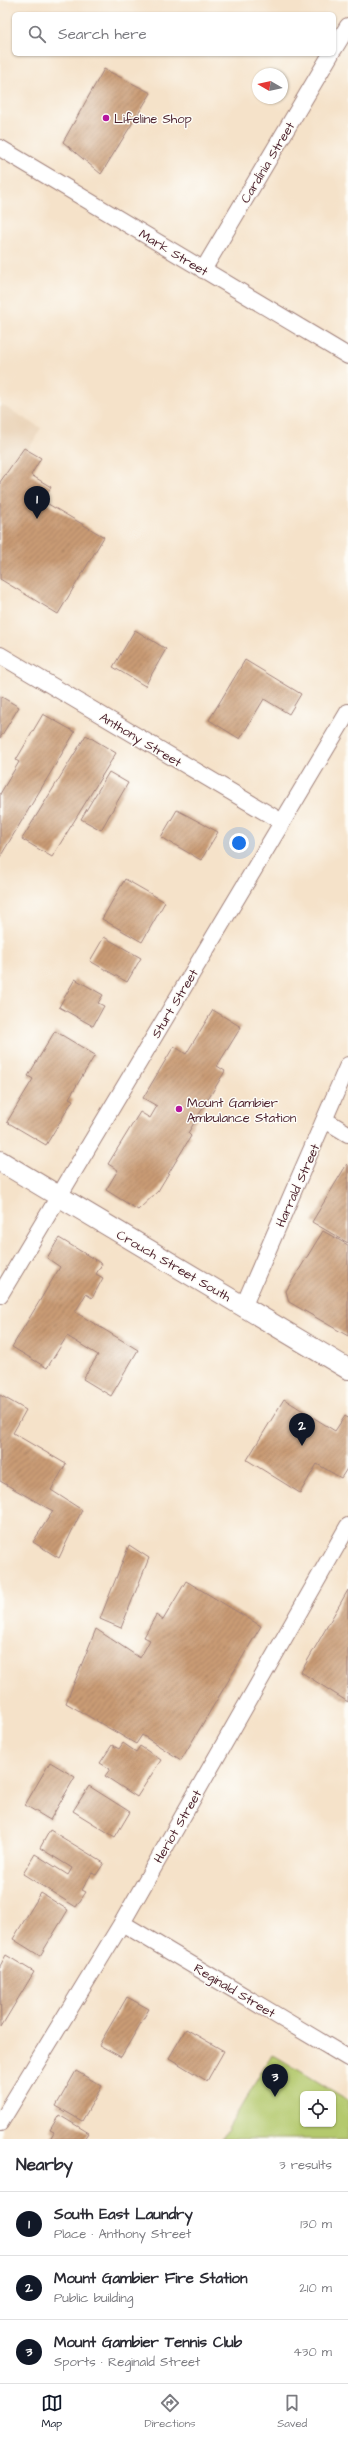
<!DOCTYPE html>
<html lang="en">
<head>
<meta charset="utf-8">
<style>
	:root { --surface:#fff; --page:#f7f7f7; --text:#2b2b33; --muted:#7c7c81; --line:#e1e1e2; --accent:#111827 }
	body { margin:0; font-family:"Architects Daughter",sans-serif; background:var(--page); color:var(--text) }
	.controls { position:absolute; right:12px; bottom:12px; display:grid; overflow:hidden; border-radius:6px; box-shadow:0 1px 3px #0004 }
	.controls button { width:36px; height:36px; display:grid; place-items:center; padding:0; border:0; border-bottom:1px solid var(--line); background:var(--surface); color:var(--text); font:20px sans-serif }
	.compass { position:absolute; left:252px; top:68px; width:36px; height:36px; border-radius:50%; background:var(--surface); box-shadow:0 1px 3px #0004; rotate:279deg }
	.you { position:absolute; left:239px; top:843px; width:14px; height:14px; margin:-10px; border:3px solid #fff; border-radius:50%; background:#1a73e8; box-shadow:0 0 0 6px #1a73e833 }
	.badge { display:grid; place-items:center; width:26px; height:26px; border-radius:50%; background:var(--accent); color:#fff; font-size:13px; font-weight:700 }
	.pin { position:absolute; translate:-50% -33px; filter:drop-shadow(0 1px 2px #0008) }
	.pin::after { content:''; position:absolute; top:21px; width:14px; height:12px; background:inherit; clip-path:polygon(0 0,100% 0,50% 100%) }
	.list { margin:0; padding:0; list-style:none }
	h2 { display:flex; justify-content:space-between; align-items:center; height:52px; margin:0; padding:0 16px; font-size:17px }
	h2 small { font-size:13px; font-weight:400; color:var(--muted) }
	.list li { display:grid; grid-template-columns:26px 1fr auto; gap:12px; align-items:center; box-sizing:border-box; height:64px; padding:0 16px; border-top:1px solid var(--line) }
	.list b { display:block; font-size:15px; white-space:nowrap }
	.list p { margin:0; font-size:13px; white-space:nowrap; color:var(--muted) }
	.list em { font-size:13px; font-style:normal; color:var(--muted) }
	.icon { flex:none; width:22px; height:22px; fill:none; stroke:currentColor; stroke-width:2; stroke-linecap:round; stroke-linejoin:round }
	.map { position:relative; flex:none; width:348px; height:2139px; overflow:hidden }
	.search { position:absolute; background:var(--surface); box-shadow:0 1px 3px #0004; left:12px; right:12px; top:12px; height:44px; display:flex; align-items:center; gap:10px; box-sizing:border-box; padding:0 14px; border-radius:6px; color:var(--muted); font-size:15px }
	.sheet { height:244px; background:var(--surface) }
	nav { display:flex; justify-content:space-around; align-items:center; box-sizing:border-box; height:56px; border-top:1px solid var(--line); background:var(--surface); font-size:11px; color:var(--muted) }
	nav a { display:grid; justify-items:center; gap:2px }
	nav .on { color:var(--accent) }
	.map>svg:first-child { display:block }
</style>
</head>
<body>
<div class="map">
<svg width="348" height="2139" viewBox="0 0 348 2139">
	<defs>
		<pattern id="building-hatch" width="6" height="6" patternUnits="userSpaceOnUse"><rect width="6" height="6" fill="#c99b75"/><path d="M-1 1l2-2M0 6l6-6M5 7l2-2" fill="none" stroke="#a57e60"/></pattern>
	</defs>
	<rect width="100%" height="100%" fill="#fdfcf7"/>
	<filter id="ink" filterUnits="userSpaceOnUse"><feTurbulence type="fractalNoise" baseFrequency=".025" numOctaves="2"/><feDisplacementMap in="SourceGraphic" scale="8" xChannelSelector="R" yChannelSelector="G"/><feConvolveMatrix kernelMatrix="1 2 1 2 8 2 1 2 1" color-interpolation-filters="sRGB"/></filter>
	<filter id="wash" filterUnits="userSpaceOnUse"><feTurbulence type="fractalNoise" baseFrequency=".012" numOctaves="4" result="noise"/><feDisplacementMap in="SourceGraphic" scale="16" xChannelSelector="R" yChannelSelector="G"/><feGaussianBlur stdDeviation="0.9" result="paint"/><feColorMatrix in="noise" values="0 0 0 0 0 0 0 0 0 0 0 0 0 0 0 0 0 1.4 0 .05"/><feComposite in="paint" operator="in"/></filter>
	<g filter="url(#wash)">
		<rect width="100%" height="100%" fill="#f5e2c9"/>
		<path fill="#ead3b7" d="M0 404 41 428 0 499Z"/>
		<path fill="#b4c96d" stroke="#7f744c" fill-rule="evenodd" d="M272 2054 348 2100V2139H222ZM303 2094H333V2124H303Z"/>
		<g id="blocks">
			<g fill="url(#building-hatch)">
				<path d="M104 69 151 93 101 174 63 142Z"/>
				<path d="M24 448 41 458 31 475 51 487 43 501 104 537 58 614 0 579V482Z"/>
				<path d="M135 630 166 649 145 686 113 667Z"/>
				<path d="M245 660 301 694 289 714 264 699 240 739 209 720Z"/>
				<path d="M0 696 19 707 0 738Z"/>
				<path d="M43 714 75 732 0 857V794L19 762 16 760Z"/>
				<path d="M86 735 116 753 52 857 22 839Z"/>
				<path d="M109 772 128 783 101 830 81 819Z"/>
				<path d="M177 810 218 832 201 860 161 837Z"/>
				<path d="M125 879 165 902 142 942 102 919Z"/>
				<path d="M104 937 141 958 127 982 90 961Z"/>
				<path d="M75 979 103 995 98 1003 104 1006 93 1026 59 1007Z"/>
				<path d="M213 1010 241 1027 217 1066 225 1071 188 1133 191 1136 158 1191 138 1210 106 1190 118 1170 108 1164 140 1112 150 1118 157 1106 143 1098 174 1046 186 1054Z"/>
				<path d="M55 1031 95 1055 69 1098 73 1100 46 1145 7 1122 33 1079 28 1076Z"/>
				<path d="M347 1164 348 1165V1243L312 1222Z"/>
				<path d="M323 1231 348 1245V1336L289 1302 286 1291Z"/>
				<path d="M59 1238 102 1264 96 1274 103 1278 92 1298 86 1294 75 1312 138 1350 111 1396 83 1379 98 1355 67 1336 47 1368 12 1347 60 1267 47 1258Z"/>
				<path d="M0 1395 26 1410 13 1433 66 1464 51 1490 82 1510 59 1558 33 1542 53 1511 0 1481Z"/>
				<path d="M284 1399 335 1431 345 1416 348 1418V1467L341 1478 317 1464 300 1493 247 1460Z"/>
				<path d="M129 1545 149 1558 121 1628 100 1619Z"/>
				<path d="M186 1581 261 1626 181 1760 142 1735 136 1744 66 1703 96 1629 140 1658 150 1640 144 1637 156 1615 163 1620Z"/>
				<path d="M348 1590V1702L301 1672Z"/>
				<path d="M123 1743 136 1752 140 1746 161 1760 137 1797 105 1776 110 1769 100 1763 112 1745 119 1749Z"/>
				<path d="M50 1762 75 1777 50 1820 25 1805Z"/>
				<path d="M89 1786 130 1812 115 1837 73 1811Z"/>
				<path d="M50 1830 104 1863 96 1875 92 1873 87 1881 82 1890 86 1892 76 1907 23 1874 35 1854 68 1875 72 1868 40 1848Z"/>
				<path d="M41 1893 68 1910 40 1956 13 1939Z"/>
				<path d="M6 1955 34 1972 1 2027 0 1966Z"/>
				<path d="M127 1997 149 2009 121 2057 99 2045Z"/>
				<path d="M186 2029 224 2051 207 2081 169 2058Z"/>
				<path d="M76 2071 102 2086 82 2121 56 2106Z"/>
				<path d="M59 2115 89 2133 85 2139H50L54 2132 50 2130Z"/>
			</g>
		</g>
	</g>
	<g filter="url(#ink)">
		<use href="#blocks" fill-opacity="0" stroke="#a0807a" stroke-width="1"/>
		<g fill="none" stroke-linecap="round" stroke-linejoin="round">
			<defs>
				<g id="minor">
					<path d="M334 49 348 26"/>
					<path d="M0 148 348 356"/>
					<path d="M203 270 331 54"/>
					<path d="M0 655 282 822"/>
					<path d="M325 1120 348 1134"/>
					<path d="M0 1295 348 712"/>
					<path d="M244 1305 348 1065"/>
					<path d="M122 1923 348 2058"/>
					<path d="M0 2123 122 1923 348 1526"/>
				</g>
				<path id="tertiary" d="M0 1161 348 1369"/>
			</defs>
			<use href="#minor" stroke="#a0807a" stroke-width="18"/>
			<use href="#tertiary" stroke="#a0807a" stroke-width="22"/>
			<use href="#minor" stroke="#fff" stroke-width="16"/>
			<use href="#tertiary" stroke="#fff" stroke-width="20"/>
		</g>
	</g>
	<g fill="#b5179e" stroke="#fdfcf7" stroke-width="1.5">
		<circle cx="106" cy="118" r="4"/>
		<circle cx="179" cy="1109" r="4"/>
	</g>
	<g text-anchor="middle" stroke-width="3" stroke-linejoin="round" paint-order="stroke">
		<g font-size="13" fill="#4a1f2b" stroke="#fdfcf7" text-anchor="start">
			<text x="114" y="123">Lifeline Shop</text>
			<text x="187" y="1107">Mount Gambier<tspan x="187" dy="15">Ambulance Station</tspan></text>
		</g>
		<g font-size="13" fill="#4a1f2b" stroke="#fdfcf7">
			<text transform="translate(267 162) rotate(-59)" y="5">Cardinia Street</text>
			<text transform="translate(174 252) rotate(31)" y="5">Mark Street</text>
			<text transform="translate(141 739) rotate(31)" y="5">Anthony Street</text>
			<text transform="translate(174 1003) rotate(-59)" y="5">Sturt Street</text>
			<text transform="translate(297 1185) rotate(-66)" y="5">Harrald Street</text>
			<text transform="translate(174 1265) rotate(30)" y="5">Crouch Street South</text>
			<text transform="translate(177 1826) rotate(-60)" y="5">Heriot Street</text>
			<text transform="translate(235 1990) rotate(31)" y="5">Reginald Street</text>
		</g>
	</g>
</svg>
<div class="controls">
<button><svg class="icon" aria-label="locate" viewBox="0 0 24 24"><circle cx="12" cy="12" r="6"/><path d="M12 2v4M12 18v4M2 12h4M18 12h4"/></svg></button>
</div>
<svg class="compass" viewBox="-18 -18 36 36"><path d="M0-13l5 13h-10z" fill="#e53935"/><path d="M0 13l5-13h-10z" fill="#7c7c81"/></svg>
<div class="you"></div>
<div class="pin badge" style="left:37px;top:519px">1</div>
<div class="pin badge" style="left:302px;top:1446px">2</div>
<div class="pin badge" style="left:275px;top:2097px">3</div>
<div class="search"><svg class="icon" aria-label="search" viewBox="0 0 24 24"><circle cx="10" cy="10" r="6"/><path d="M15 15l6 6"/></svg>Search here</div>
</div>
<section class="sheet">
<h2>Nearby<small>3 results</small></h2>
<ul class="list">
<li><span class="badge">1</span><div><b>South East Laundry</b><p>Place · Anthony Street</p></div><em>130 m</em></li>
<li><span class="badge">2</span><div><b>Mount Gambier Fire Station</b><p>Public building</p></div><em>210 m</em></li>
<li><span class="badge">3</span><div><b>Mount Gambier Tennis Club</b><p>Sports · Reginald Street</p></div><em>430 m</em></li>
</ul>
</section>
<nav>
<a class="on"><svg class="icon" aria-label="map" viewBox="0 0 24 24"><path d="M3 6l6-2 6 2 6-2v14l-6 2-6-2-6 2zM9 4v14M15 6v14"/></svg>Map</a>
<a><svg class="icon" aria-label="directions" viewBox="0 0 24 24"><path d="M12 3l9 9-9 9-9-9zM9 14v-3h6M13 9l2 2-2 2"/></svg>Directions</a>
<a><svg class="icon" aria-label="saved" viewBox="0 0 24 24"><path d="M7 4h10v16l-5-4-5 4z"/></svg>Saved</a>
</nav>
</body>
</html>
